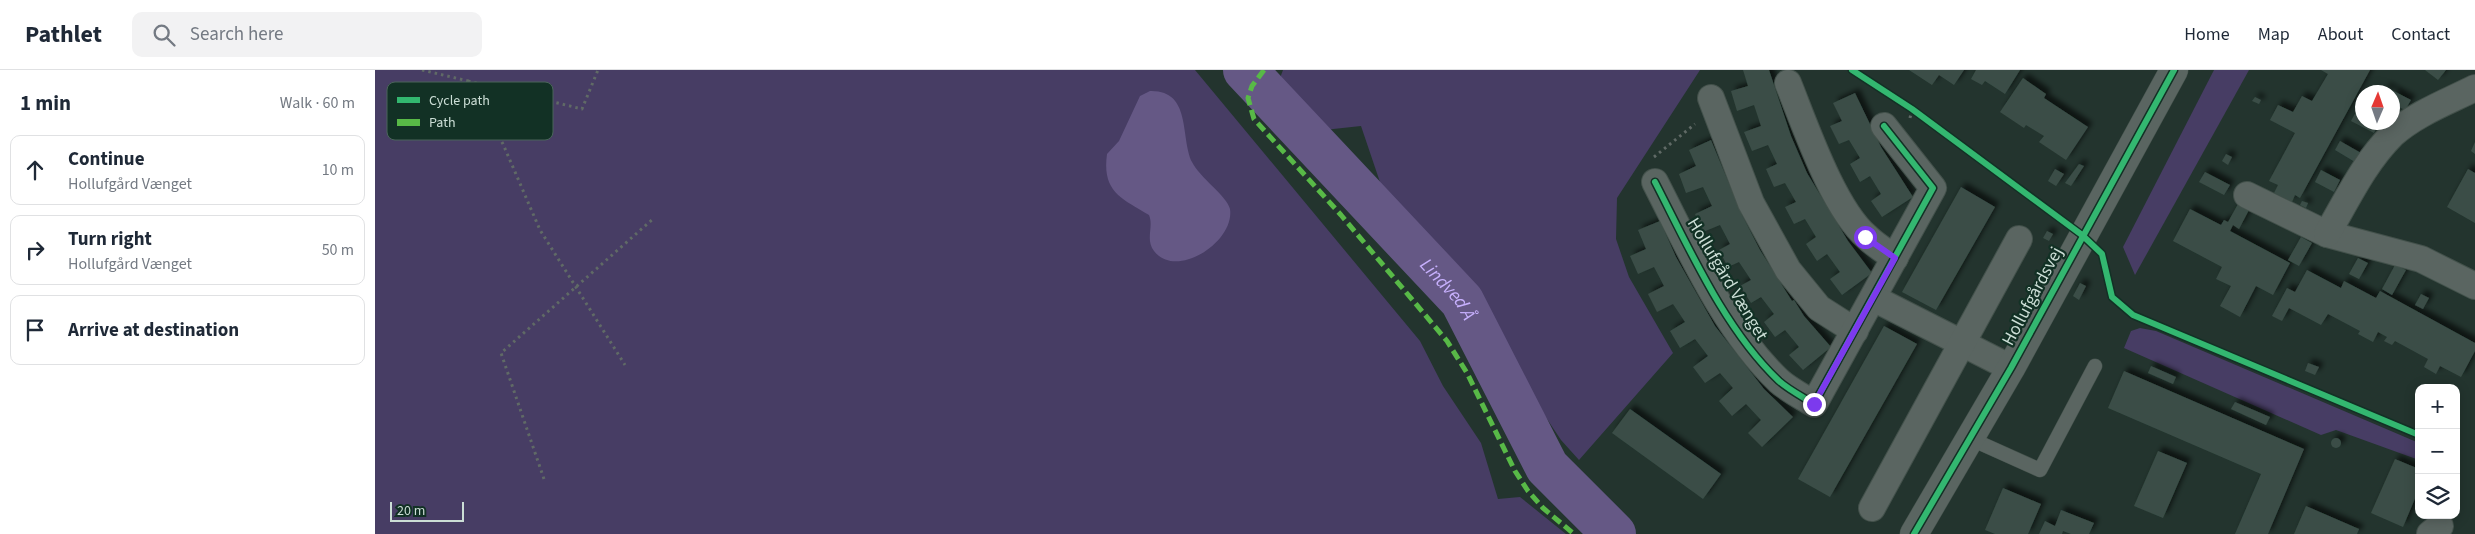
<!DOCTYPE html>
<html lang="en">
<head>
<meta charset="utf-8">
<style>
	:root { --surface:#fff; --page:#f2f2f3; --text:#1f2937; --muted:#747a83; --line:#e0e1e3 }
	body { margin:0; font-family:"Source Sans 3",sans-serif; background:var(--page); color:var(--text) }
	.controls { position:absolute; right:15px; bottom:15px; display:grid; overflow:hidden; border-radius:10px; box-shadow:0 2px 12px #0003 }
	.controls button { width:45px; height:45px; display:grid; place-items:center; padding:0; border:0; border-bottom:1px solid var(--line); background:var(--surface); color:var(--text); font:25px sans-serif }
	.compass { position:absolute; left:1980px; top:15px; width:45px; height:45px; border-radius:50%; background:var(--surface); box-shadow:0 2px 12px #0003; rotate:2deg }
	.scale { position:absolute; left:15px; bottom:12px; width:74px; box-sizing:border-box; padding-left:5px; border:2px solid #ccded6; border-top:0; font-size:14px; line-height:18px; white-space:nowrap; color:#ccded6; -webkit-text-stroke:4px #123125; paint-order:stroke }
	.stop { position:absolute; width:15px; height:15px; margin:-11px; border:4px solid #7c3aed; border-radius:50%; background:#fff }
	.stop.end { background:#7c3aed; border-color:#fff; box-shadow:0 1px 5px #0008 }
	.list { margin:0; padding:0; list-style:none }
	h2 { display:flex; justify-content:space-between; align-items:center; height:65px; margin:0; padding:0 20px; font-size:21px }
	h2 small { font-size:16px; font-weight:400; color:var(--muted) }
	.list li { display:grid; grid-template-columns:32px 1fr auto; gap:15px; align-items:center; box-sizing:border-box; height:70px; margin:0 10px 10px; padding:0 10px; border:1px solid var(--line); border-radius:10px }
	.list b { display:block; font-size:19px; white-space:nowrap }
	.list p { margin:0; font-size:16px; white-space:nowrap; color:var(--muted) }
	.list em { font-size:16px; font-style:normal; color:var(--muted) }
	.icon { flex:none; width:28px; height:28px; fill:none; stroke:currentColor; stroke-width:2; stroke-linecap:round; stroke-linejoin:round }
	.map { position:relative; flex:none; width:2100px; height:464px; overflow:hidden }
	header { display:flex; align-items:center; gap:30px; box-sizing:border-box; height:70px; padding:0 25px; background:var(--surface); border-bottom:1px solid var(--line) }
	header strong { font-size:24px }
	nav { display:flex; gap:28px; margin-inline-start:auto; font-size:18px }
	.search { width:350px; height:45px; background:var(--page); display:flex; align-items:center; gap:12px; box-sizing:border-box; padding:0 18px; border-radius:10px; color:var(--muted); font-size:19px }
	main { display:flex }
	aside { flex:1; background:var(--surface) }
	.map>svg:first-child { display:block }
</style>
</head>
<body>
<header>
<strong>Pathlet</strong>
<div class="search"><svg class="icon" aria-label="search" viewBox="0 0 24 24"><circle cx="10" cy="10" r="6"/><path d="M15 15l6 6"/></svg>Search here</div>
<nav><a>Home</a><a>Map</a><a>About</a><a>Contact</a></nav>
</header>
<main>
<aside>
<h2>1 min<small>Walk · 60 m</small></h2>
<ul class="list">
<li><svg class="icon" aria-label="ahead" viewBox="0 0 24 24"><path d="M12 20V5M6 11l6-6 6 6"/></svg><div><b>Continue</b><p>Hollufgård Vænget</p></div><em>10 m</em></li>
<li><svg class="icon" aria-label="right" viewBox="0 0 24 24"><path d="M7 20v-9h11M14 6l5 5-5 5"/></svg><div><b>Turn right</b><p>Hollufgård Vænget</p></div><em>50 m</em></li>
<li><svg class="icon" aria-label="arrive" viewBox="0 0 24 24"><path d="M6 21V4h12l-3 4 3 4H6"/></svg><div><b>Arrive at destination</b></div></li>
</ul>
</aside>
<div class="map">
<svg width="2100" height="464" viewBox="0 0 2100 464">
	<defs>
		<filter id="shadow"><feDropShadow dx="4.5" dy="-4.5" stdDeviation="2.5" flood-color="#0009"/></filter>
	</defs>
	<rect width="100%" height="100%" fill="#23342e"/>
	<g fill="#473d64">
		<path d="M0 0H820L1045 271 1068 316 1106 373 1123 429 1145 427 1191 464H0Z"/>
		<path d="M908 0H1325L1242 128 1241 169 1254 207 1298 283 1204 390 1186 370 1070 196 1007 118 986 56 949 60 905 8Z"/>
		<path d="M1839 0H1874L1760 205 1748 177Z"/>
		<path d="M1765 258 1781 261 2044 373V390L1961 360 1946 365 1749 278 1756 261Z"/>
	</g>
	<path fill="#655885" d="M775 21C817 20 805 67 817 92 824 107 852 126 855 139 860 172 801 210 779 181 770 169 779 157 774 145 745 128 727 121 732 84L744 71 765 26Z"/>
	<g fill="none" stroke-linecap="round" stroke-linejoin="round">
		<path stroke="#655885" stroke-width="44" id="s1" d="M870 0 1087 231 1172 397 1239 464"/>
	</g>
	<g fill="#3a4e47" filter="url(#shadow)">
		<path d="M1368 0H1394L1416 66 1432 103 1473 171 1497 203 1467 225 1455 209 1465 202 1452 184 1442 191 1431 174 1441 167 1430 149 1419 154 1410 137 1421 132 1410 113 1399 117 1391 99 1402 94 1393 75 1377 81 1369 62 1386 56 1379 35 1362 41 1356 21 1373 16Z"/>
		<path d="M1534 0H1589L1579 15 1564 5 1557 15Z"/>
		<path d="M1601 0H1645L1630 24 1610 11 1607 15 1596 9Z"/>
		<path d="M1946 0H1995L1925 128 1920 125 1917 132 1899 123 1903 115 1894 111 1920 63 1895 50 1903 35 1918 42 1927 26 1937 31 1953 4Z"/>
		<path d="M2050 0H2071L2063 10Z"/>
		<path d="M1648 8 1671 24 1669 28 1713 57 1691 90 1664 72 1669 66 1651 55 1649 58 1625 42Z"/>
		<path d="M2011 17 2036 30 2030 40 2018 34V22H2008Z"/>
		<path d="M1480 23 1506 77 1538 127 1507 147 1496 131 1506 124 1495 106 1485 112 1475 94 1485 88 1474 70 1464 74 1455 56 1467 51 1458 33Z"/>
		<path d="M1880 27 1886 30 1884 34 1877 31Z"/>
		<path d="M1982 40 1988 43V52H2004L1999 63 1976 51Z"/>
		<path d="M1336 70 1367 145 1385 180 1417 231 1419 230 1429 246 1456 277 1428 300 1414 285 1424 277 1410 260 1400 267 1389 252 1399 244 1386 227 1376 233 1365 216 1376 210 1364 192 1353 197 1344 180 1355 174 1345 155 1328 162 1320 144 1337 136 1328 117 1311 123 1304 104 1321 96 1314 80Z"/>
		<path d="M1965 71 1986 83 1980 92 1960 80Z"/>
		<path d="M2100 72V84L2096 81Z"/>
		<path d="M1851 84 1857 87 1853 95 1847 91Z"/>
		<path d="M1704 94 1709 96 1696 116 1690 113Z"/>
		<path d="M1680 99 1689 104 1681 116 1673 111Z"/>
		<path d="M2093 99 2100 103V153L2072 137Z"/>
		<path d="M1946 100 1965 110 1959 122 1940 112Z"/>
		<path d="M1830 102 1855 115 1849 125 1824 112Z"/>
		<path d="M1586 117 1620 137 1561 240 1527 222Z"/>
		<path d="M1927 131 1933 133 1931 138 1925 135Z"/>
		<path d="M1863 134 1874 140 1864 159 1858 155 1855 161 1915 193 1898 225 1881 216 1865 247 1845 236 1856 216 1841 209 1847 197 1798 171 1815 139 1846 155 1849 150 1853 152Z"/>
		<path d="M1285 151 1301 187 1340 256 1389 319 1418 347 1387 377 1373 363 1386 350 1371 334 1357 346 1344 331 1358 318 1345 303 1330 313 1318 297 1333 286 1320 269 1305 278 1295 261 1310 252 1298 234 1282 242 1273 224 1289 216 1279 197 1263 204 1255 186 1271 179 1263 160Z"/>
		<path d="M1672 161 1678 164 1674 171 1668 168Z"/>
		<path d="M1926 167 1937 173 1924 196 1913 190Z"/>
		<path d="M1983 188 1993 193 1984 209 1974 204Z"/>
		<path d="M2020 195 2031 200 2017 225 2007 219Z"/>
		<path d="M1932 200 1966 218 1969 211 2001 228 2005 221 2100 273V281L2086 307 2065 296 2061 304 2049 297 2053 289 2020 271 2017 275 2009 271 2012 267 2003 262 1998 272 1983 264 1985 261 1953 244 1946 255 1914 238 1907 251 1897 246 1912 218 1920 222Z"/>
		<path d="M1705 213 1711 216 1704 230 1698 226Z"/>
		<path d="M2046 224 2054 228 2048 239 2040 235Z"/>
		<path d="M1509 256 1542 274 1455 427 1423 409Z"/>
		<path d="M1933 293 1944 297 1940 305 1930 301Z"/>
		<path d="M1776 296 1801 307 1798 314 1773 303Z"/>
		<path d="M1749 301 1929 379 1893 464H1860L1886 404 1733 338Z"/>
		<path d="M1860 332 1895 347 1891 355 1856 339Z"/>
		<path d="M1255 339 1346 404 1328 429 1237 363Z"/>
		<circle cx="1961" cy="373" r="5"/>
		<path d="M1783 381 1812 393 1788 448 1759 436Z"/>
		<path d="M2020 389 2044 399V419L2028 457 1996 443Z"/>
		<path d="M1628 418 1666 434 1653 464H1620L1610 460Z"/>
		<path d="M1931 436 1984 459 1982 464H1919Z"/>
		<path d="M1686 440 1719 453 1714 464H1696L1688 461 1687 464H1664L1670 451 1680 456Z"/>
	</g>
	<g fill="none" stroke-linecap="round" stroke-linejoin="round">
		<defs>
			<path id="service" d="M1596 369 1665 400 1720 296"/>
			<g id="minor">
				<path d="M1413 13C1430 55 1458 138 1492 167 1500 175 1510 181 1520 188"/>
				<path d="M1336 28 1376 133 1413 200 1444 238 1480 261"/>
				<path d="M1280 112C1314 178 1350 260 1404 311 1414 320 1428 327 1439 334L1558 118 1509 56"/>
				<path d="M1872 125 1952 164 2046 189 2100 216"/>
				<path d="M1952 164C1972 130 1989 93 2017 65 2040 44 2072 32 2100 18"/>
				<path d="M1498 228 1636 298"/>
				<path d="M1497 438 1644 169"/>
				<path d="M2055 464 2065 456"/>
			</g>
			<path id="tertiary" d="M1539 464 1636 298 1799 0"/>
		</defs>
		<use href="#service" stroke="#43514b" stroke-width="15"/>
		<use href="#minor" stroke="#43514b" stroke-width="28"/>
		<use href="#tertiary" stroke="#43514b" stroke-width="29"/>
		<g stroke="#606a66" stroke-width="3" stroke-dasharray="2.5 4" stroke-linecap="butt">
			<path d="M47 0 93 11 128 74 165 160 250 295"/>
			<path d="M93 11 207 39 223 0"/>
			<path d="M1535 48 1537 39"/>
			<path d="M1279 87 1320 54"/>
			<path d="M169 409 126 283 279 148"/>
		</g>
		<use href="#service" stroke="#5a6561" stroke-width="14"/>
		<use href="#minor" stroke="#5a6561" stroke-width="26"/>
		<use href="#tertiary" stroke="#5a6561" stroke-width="28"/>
		<path stroke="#58b947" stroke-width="5" stroke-dasharray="10 5" stroke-linecap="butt" d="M889 0 877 16 873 28 879 49 966 145 1072 271 1092 303 1140 401 1153 421 1168 438 1199 464"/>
		<defs>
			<g id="cycleway">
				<path d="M1477 0 1537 39 1707 165 1727 184 1737 227 1758 245 2044 365"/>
				<path d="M1280 112C1314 178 1350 260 1404 311 1414 320 1428 327 1439 334L1558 118 1509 56"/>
				<path d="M1539 464 1636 298 1799 0"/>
			</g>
		</defs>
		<use href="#cycleway" stroke="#123125" stroke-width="9"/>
		<use href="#cycleway" stroke="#33b770" stroke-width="6"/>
	</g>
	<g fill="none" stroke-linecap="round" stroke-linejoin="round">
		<path stroke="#7c3aed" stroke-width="6" d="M1439 334 1520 188 1490 167"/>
	</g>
	<g text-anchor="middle" stroke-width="4.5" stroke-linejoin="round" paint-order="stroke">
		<g font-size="18" fill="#ccded6" stroke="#123125">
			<text transform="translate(1353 209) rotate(59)" y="6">Hollufgård Vænget</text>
			<text transform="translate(1657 226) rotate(-62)" y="6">Hollufgårdsvej</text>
		</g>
		<g font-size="19" font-style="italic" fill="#c7b0fd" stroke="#123125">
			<text dy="7" stroke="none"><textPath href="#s1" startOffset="299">Lindved Å</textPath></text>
		</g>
	</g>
	<rect x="12" y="12" width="166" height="58" rx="8" fill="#123125" stroke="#4a655a" stroke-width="1"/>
	<rect x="22" y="27" width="23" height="6" fill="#33b770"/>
	<rect x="22" y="49" width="23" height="7" fill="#58b947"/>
	<g font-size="14" fill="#ccded6">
		<text x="54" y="35">Cycle path</text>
		<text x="54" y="57">Path</text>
	</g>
</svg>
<div class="controls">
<button>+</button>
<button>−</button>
<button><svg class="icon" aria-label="layers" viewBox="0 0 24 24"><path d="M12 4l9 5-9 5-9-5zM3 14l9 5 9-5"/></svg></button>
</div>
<svg class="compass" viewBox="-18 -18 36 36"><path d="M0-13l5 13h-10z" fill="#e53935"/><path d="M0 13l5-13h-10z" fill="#747a83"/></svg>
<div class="scale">20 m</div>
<div class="stop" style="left:1490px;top:167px"></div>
<div class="stop end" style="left:1439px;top:334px"></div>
</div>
</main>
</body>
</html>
